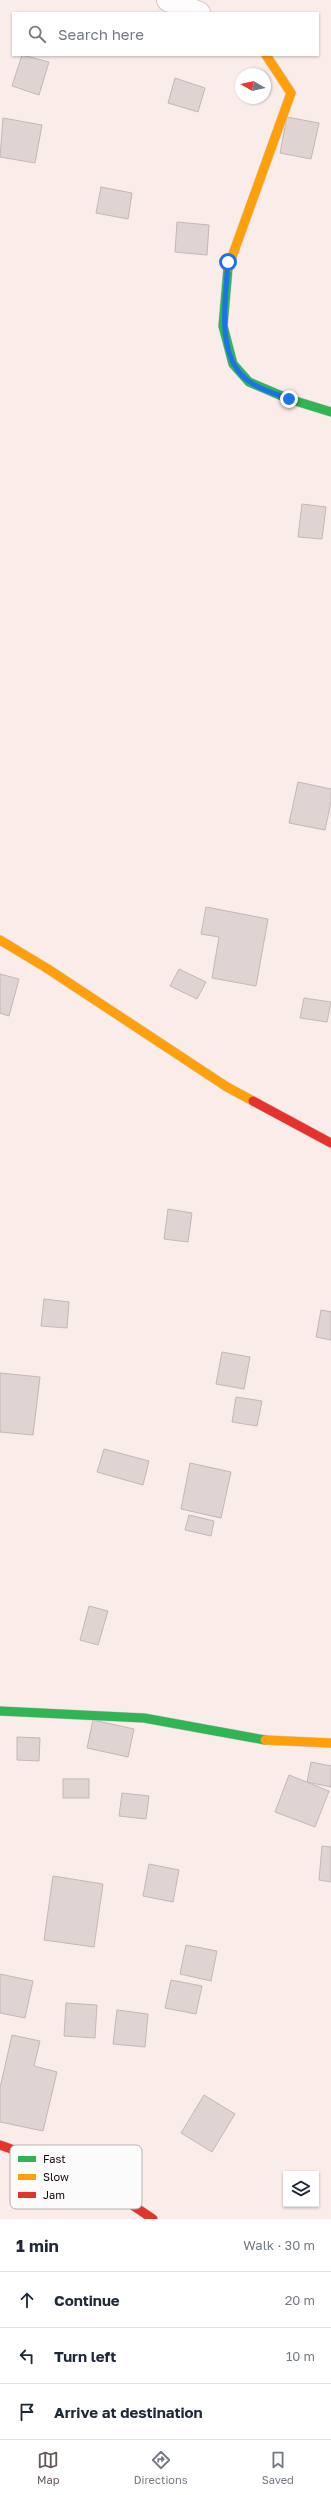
<!DOCTYPE html>
<html lang="en">
<head>
<meta charset="utf-8">
<style>
	:root { --surface:#fff; --page:#f2f2f3; --text:#1f2937; --muted:#747a83; --line:#e0e1e3; --accent:#655957 }
	body { margin:0; font-family:"Golos Text",sans-serif; background:var(--page); color:var(--text) }
	.controls { position:absolute; right:12px; bottom:12px; display:grid; overflow:hidden; border-radius:0px; box-shadow:0 1px 3px #0004 }
	.controls button { width:36px; height:36px; display:grid; place-items:center; padding:0; border:0; border-bottom:1px solid var(--line); background:var(--surface); color:var(--text); font:20px sans-serif }
	.compass { position:absolute; left:235px; top:68px; width:36px; height:36px; border-radius:50%; background:var(--surface); box-shadow:0 1px 3px #0004; rotate:279deg }
	.stop { position:absolute; width:12px; height:12px; margin:-9px; border:3px solid #1a73e8; border-radius:50%; background:#fff }
	.stop.end { background:#1a73e8; border-color:#fff; box-shadow:0 1px 4px #0008 }
	.list { margin:0; padding:0; list-style:none }
	h2 { display:flex; justify-content:space-between; align-items:center; height:52px; margin:0; padding:0 16px; font-size:17px }
	h2 small { font-size:13px; font-weight:400; color:var(--muted) }
	.list li { display:grid; grid-template-columns:26px 1fr auto; gap:12px; align-items:center; box-sizing:border-box; height:56px; padding:0 16px; border-top:1px solid var(--line) }
	.list b { display:block; font-size:15px; white-space:nowrap }
	.list em { font-size:13px; font-style:normal; color:var(--muted) }
	.icon { flex:none; width:22px; height:22px; fill:none; stroke:currentColor; stroke-width:2; stroke-linecap:round; stroke-linejoin:round }
	.map { position:relative; flex:none; width:331px; height:2219px; overflow:hidden }
	.search { position:absolute; background:var(--surface); box-shadow:0 1px 3px #0004; left:12px; right:12px; top:12px; height:44px; display:flex; align-items:center; gap:10px; box-sizing:border-box; padding:0 14px; border-radius:0px; color:var(--muted); font-size:15px }
	.sheet { height:220px; background:var(--surface) }
	nav { display:flex; justify-content:space-around; align-items:center; box-sizing:border-box; height:56px; border-top:1px solid var(--line); background:var(--surface); font-size:11px; color:var(--muted) }
	nav a { display:grid; justify-items:center; gap:2px }
	nav .on { color:var(--accent) }
	.map>svg:first-child { display:block }
</style>
</head>
<body>
<div class="map">
<svg width="331" height="2219" viewBox="0 0 331 2219">
	<rect width="100%" height="100%" fill="#f9ece9"/>
	<g fill="#e0d4d3" stroke="#c4b7b7">
		<path d="M22 55 49 62 39 95 12 86Z"/>
		<path d="M175 78 205 88 198 112 168 103Z"/>
		<path d="M287 117 319 123 311 159 280 153Z"/>
		<path d="M3 118 42 125 35 163 0 157Z"/>
		<path d="M101 187 132 193 128 219 96 213Z"/>
		<path d="M177 222 209 225 207 255 175 252Z"/>
		<path d="M302 504 326 507 322 539 298 537Z"/>
		<path d="M298 782 331 789V802L325 830 289 823Z"/>
		<path d="M206 907 268 919 256 986 212 978 219 937 201 934Z"/>
		<path d="M179 969 206 982 197 999 170 986Z"/>
		<path d="M0 974 19 979 9 1016 0 1013Z"/>
		<path d="M304 998 331 1002 327 1022 300 1018Z"/>
		<path d="M168 1209 192 1213 188 1242 164 1239Z"/>
		<path d="M44 1299 69 1302 67 1328 41 1326Z"/>
		<path d="M321 1310 331 1312V1340L316 1337Z"/>
		<path d="M222 1352 250 1357 244 1389 216 1384Z"/>
		<path d="M0 1373 40 1377 33 1435 0 1432Z"/>
		<path d="M236 1397 262 1401 257 1426 232 1422Z"/>
		<path d="M104 1449 149 1461 143 1485 97 1472Z"/>
		<path d="M190 1463 231 1472 221 1518 181 1509Z"/>
		<path d="M189 1515 214 1521 211 1536 185 1530Z"/>
		<path d="M89 1606 108 1611 98 1645 80 1640Z"/>
		<path d="M93 1720 134 1729 128 1757 87 1748Z"/>
		<path d="M17 1737 40 1738 39 1761 17 1760Z"/>
		<path d="M311 1762 331 1766V1787L307 1782Z"/>
		<path d="M289 1775 329 1791 315 1827 275 1812Z"/>
		<rect x="63" y="1779" width="26" height="19"/>
		<path d="M122 1793 149 1796 146 1819 119 1816Z"/>
		<path d="M322 1846 331 1847V1882L319 1880Z"/>
		<path d="M149 1864 179 1870 173 1902 143 1896Z"/>
		<path d="M53 1876 103 1884 94 1947 44 1940Z"/>
		<path d="M186 1945 217 1951 211 1981 180 1974Z"/>
		<path d="M0 1974 33 1981 25 2018 0 2013Z"/>
		<path d="M171 1980 202 1986 196 2014 165 2008Z"/>
		<path d="M66 2003 97 2005 95 2038 64 2036Z"/>
		<path d="M117 2010 148 2014 145 2047 113 2044Z"/>
		<path d="M12 2035 40 2041 34 2066 57 2072 43 2131 0 2122V2088Z"/>
		<path d="M204 2095 235 2114 212 2152 181 2133Z"/>
	</g>
	<g fill="none" stroke-linecap="round" stroke-linejoin="round">
		<defs>
			<path id="street" d="M168 0 199 13"/>
			<g id="fast">
				<path d="M228 268 223 326 233 364 249 382 289 399 331 412"/>
				<path d="M0 1711 144 1718 265 1740"/>
			</g>
			<g id="slow">
				<path d="M228 268 291 93 266 55"/>
				<path d="M0 940 48 969 227 1087 253 1101"/>
				<path d="M265 1740 331 1743"/>
			</g>
			<g id="jam">
				<path d="M253 1101 331 1143"/>
				<path d="M0 2145 92 2178 153 2219"/>
			</g>
		</defs>
		<use href="#street" stroke="#d5c8c6" stroke-width="24"/>
		<use href="#fast" stroke="#d5c8c6" stroke-width="10"/>
		<use href="#slow" stroke="#d5c8c6" stroke-width="10"/>
		<use href="#jam" stroke="#d5c8c6" stroke-width="10"/>
		<use href="#street" stroke="#fefcfc" stroke-width="22"/>
		<use href="#fast" stroke="#30b455" stroke-width="9"/>
		<use href="#slow" stroke="#ff9f0a" stroke-width="9"/>
		<use href="#jam" stroke="#e5322d" stroke-width="9"/>
	</g>
	<g fill="none" stroke-linecap="round" stroke-linejoin="round">
		<path stroke="#1a73e8" stroke-width="5" d="M228 262C226 298 214 358 250 382 261 390 277 394 289 399"/>
	</g>
	<rect x="10" y="2145" width="132" height="64" rx="6" fill="#fafbfa" stroke="#b6b3b1" stroke-width="1"/>
	<rect x="18" y="2156" width="18" height="6" fill="#30b455"/>
	<rect x="18" y="2174" width="18" height="6" fill="#ff9f0a"/>
	<rect x="18" y="2192" width="18" height="6" fill="#e5322d"/>
	<g font-size="11" fill="#160a08">
		<text x="43" y="2163">Fast</text>
		<text x="43" y="2181">Slow</text>
		<text x="43" y="2199">Jam</text>
	</g>
</svg>
<div class="controls">
<button><svg class="icon" aria-label="layers" viewBox="0 0 24 24"><path d="M12 4l9 5-9 5-9-5zM3 14l9 5 9-5"/></svg></button>
</div>
<svg class="compass" viewBox="-18 -18 36 36"><path d="M0-13l5 13h-10z" fill="#e53935"/><path d="M0 13l5-13h-10z" fill="#747a83"/></svg>
<div class="stop" style="left:228px;top:262px"></div>
<div class="stop end" style="left:289px;top:399px"></div>
<div class="search"><svg class="icon" aria-label="search" viewBox="0 0 24 24"><circle cx="10" cy="10" r="6"/><path d="M15 15l6 6"/></svg>Search here</div>
</div>
<section class="sheet">
<h2>1 min<small>Walk · 30 m</small></h2>
<ul class="list">
<li><svg class="icon" aria-label="ahead" viewBox="0 0 24 24"><path d="M12 20V5M6 11l6-6 6 6"/></svg><div><b>Continue</b></div><em>20 m</em></li>
<li><svg class="icon" aria-label="left" viewBox="0 0 24 24"><path d="M17 20v-9H6M10 6l-5 5 5 5"/></svg><div><b>Turn left</b></div><em>10 m</em></li>
<li><svg class="icon" aria-label="arrive" viewBox="0 0 24 24"><path d="M6 21V4h12l-3 4 3 4H6"/></svg><div><b>Arrive at destination</b></div></li>
</ul>
</section>
<nav>
<a class="on"><svg class="icon" aria-label="map" viewBox="0 0 24 24"><path d="M3 6l6-2 6 2 6-2v14l-6 2-6-2-6 2zM9 4v14M15 6v14"/></svg>Map</a>
<a><svg class="icon" aria-label="directions" viewBox="0 0 24 24"><path d="M12 3l9 9-9 9-9-9zM9 14v-3h6M13 9l2 2-2 2"/></svg>Directions</a>
<a><svg class="icon" aria-label="saved" viewBox="0 0 24 24"><path d="M7 4h10v16l-5-4-5 4z"/></svg>Saved</a>
</nav>
</body>
</html>
